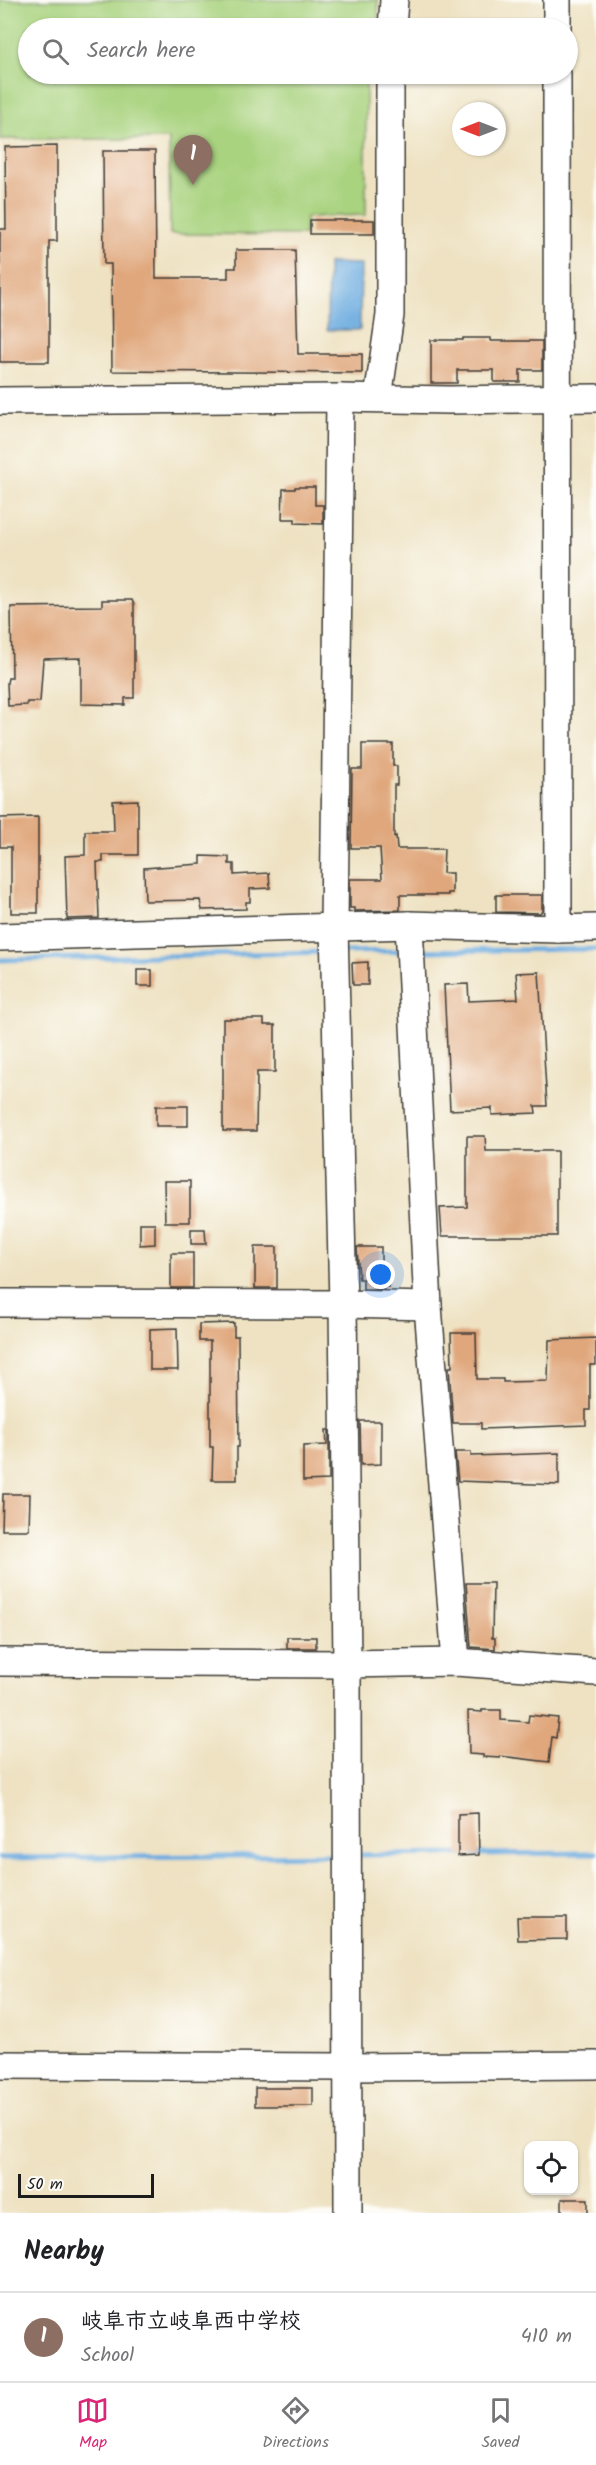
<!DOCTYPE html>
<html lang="en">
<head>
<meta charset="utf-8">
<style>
	:root { --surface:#fff; --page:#f6f6f6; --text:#202124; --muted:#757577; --line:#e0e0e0; --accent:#db2777 }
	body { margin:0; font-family:Kalam,"Klee One",sans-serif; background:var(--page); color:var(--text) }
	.controls { position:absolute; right:18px; bottom:18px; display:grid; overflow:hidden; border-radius:12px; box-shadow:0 2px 4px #0004 }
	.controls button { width:54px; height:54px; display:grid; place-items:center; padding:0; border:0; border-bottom:2px solid var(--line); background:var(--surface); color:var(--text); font:30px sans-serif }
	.compass { position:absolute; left:452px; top:102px; width:54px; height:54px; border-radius:50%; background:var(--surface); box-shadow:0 2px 4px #0004; rotate:270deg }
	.scale { position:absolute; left:18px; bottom:15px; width:136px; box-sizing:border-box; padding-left:6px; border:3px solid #1c1c1c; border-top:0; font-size:16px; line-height:21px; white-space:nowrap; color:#1c1c1c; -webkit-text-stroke:4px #fdfcf7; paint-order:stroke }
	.you { position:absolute; left:381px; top:1275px; width:21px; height:21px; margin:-15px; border:4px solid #fff; border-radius:50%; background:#1a73e8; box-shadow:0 0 0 9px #1a73e833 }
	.badge { display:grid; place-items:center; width:39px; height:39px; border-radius:50%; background:var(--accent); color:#fff; font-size:20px; font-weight:700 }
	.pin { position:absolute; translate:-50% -50px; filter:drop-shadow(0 2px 3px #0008) }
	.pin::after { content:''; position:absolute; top:32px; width:21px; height:18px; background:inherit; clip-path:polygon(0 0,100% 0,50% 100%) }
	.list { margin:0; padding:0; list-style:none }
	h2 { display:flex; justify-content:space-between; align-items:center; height:78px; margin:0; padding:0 24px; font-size:26px }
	h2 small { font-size:20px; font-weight:400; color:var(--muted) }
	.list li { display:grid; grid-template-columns:39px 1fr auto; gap:18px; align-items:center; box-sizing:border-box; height:90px; padding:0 24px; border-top:2px solid var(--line) }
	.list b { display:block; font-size:22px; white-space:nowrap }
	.list p { margin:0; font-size:20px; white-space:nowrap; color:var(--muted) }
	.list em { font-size:20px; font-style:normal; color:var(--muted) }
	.icon { flex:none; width:33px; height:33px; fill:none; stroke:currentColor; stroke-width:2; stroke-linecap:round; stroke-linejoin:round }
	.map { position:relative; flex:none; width:596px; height:2213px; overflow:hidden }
	.search { position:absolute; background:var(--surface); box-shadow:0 2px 4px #0004; left:18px; right:18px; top:18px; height:66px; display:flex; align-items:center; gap:15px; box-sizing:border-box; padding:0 21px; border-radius:33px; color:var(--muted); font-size:22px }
	.sheet { height:168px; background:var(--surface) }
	nav { display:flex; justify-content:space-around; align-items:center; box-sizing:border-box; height:84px; border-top:2px solid var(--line); background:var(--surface); font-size:16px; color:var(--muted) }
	nav a { display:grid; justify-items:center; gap:3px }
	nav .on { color:var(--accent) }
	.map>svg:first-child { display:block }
</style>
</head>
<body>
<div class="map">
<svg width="596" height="2213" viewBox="0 0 596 2213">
	<rect width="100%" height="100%" fill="#fdfcf7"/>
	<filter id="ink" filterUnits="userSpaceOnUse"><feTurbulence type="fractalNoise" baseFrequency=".0167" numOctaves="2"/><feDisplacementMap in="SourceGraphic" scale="12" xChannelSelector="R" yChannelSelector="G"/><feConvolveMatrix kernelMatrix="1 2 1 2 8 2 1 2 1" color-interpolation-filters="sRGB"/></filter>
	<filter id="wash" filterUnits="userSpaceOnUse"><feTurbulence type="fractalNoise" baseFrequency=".008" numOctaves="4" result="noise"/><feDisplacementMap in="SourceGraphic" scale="24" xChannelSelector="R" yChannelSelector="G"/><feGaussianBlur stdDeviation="1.35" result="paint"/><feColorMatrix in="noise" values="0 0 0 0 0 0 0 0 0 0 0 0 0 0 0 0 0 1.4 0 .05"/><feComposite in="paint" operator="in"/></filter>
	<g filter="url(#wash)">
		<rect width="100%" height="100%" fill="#eee2c2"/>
		<path fill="#a9d37f" stroke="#62784e" stroke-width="1.5" d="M0 0H378V28H28V74H378V75L366 76V215L306 217 305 235 170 234 169 139H0Z"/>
		<path fill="#6cace0" stroke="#44647e" stroke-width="1.5" d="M328 263 361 264 360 330H327Z"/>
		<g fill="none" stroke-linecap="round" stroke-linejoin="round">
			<g stroke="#6cace0" stroke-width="5">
				<path d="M419 951 596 949"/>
				<path d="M344 952 403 951"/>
				<path d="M0 960 328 952"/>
				<path d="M473 1854 596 1853"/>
				<path d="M356 1855 463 1854"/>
				<path d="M0 1858 340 1855"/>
			</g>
		</g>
		<g id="blocks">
			<g fill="#e0a77d">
				<path d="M57 146V241H49V362H0V229H6L5 147Z"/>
				<path d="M103 151H155L156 278H228V268H236V250H295L298 354H362V373L112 371 111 264H104Z"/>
				<rect x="310" y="220" width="64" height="14"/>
				<path d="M463 338H491V341H542V370H520V382H494V370H457V383H431V340H463Z"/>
				<path d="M295 487H315V505H323V524L295 523V519H282L283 489H295Z"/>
				<path d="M102 600H132L134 605V698H125V705L81 704V658L43 659 40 702H27V705L8 706 7 683 8 678H12L11 607 102 606Z"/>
				<path d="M362 744H393V766H397V785H394V837L396 836 397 849H444L443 873H452V893H448V895H400V910L354 911V908H350V879H382L380 848H351L352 769H362Z"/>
				<path d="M138 800V855H103V862H97L99 918 67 919 65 856 85 855V831H114L113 801Z"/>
				<path d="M38 817V913H11V847H0V818Z"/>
				<path d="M201 856 229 857V864H234V875L269 873 270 888 250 889V902H246V909L202 910 200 900 145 901 144 868 201 864Z"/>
				<path d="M496 895H542V911L540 913 496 912Z"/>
				<path d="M368 962V985H353L352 963Z"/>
				<rect x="137" y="970" width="15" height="16"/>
				<path d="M539 972 547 1106H535L536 1113 492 1115V1108L450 1110 444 985 468 984 469 1001 518 999 516 973Z"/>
				<path d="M223 1019H264V1025H275V1072H257L256 1131H223Z"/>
				<rect x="156" y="1106" width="32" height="20"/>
				<path d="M467 1136H485L486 1151H557V1236H442L440 1208 467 1207Z"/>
				<path d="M164 1181H190V1222H165Z"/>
				<path d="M140 1223H155V1244L140 1245Z"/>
				<path d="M191 1229H205L206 1244H191Z"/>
				<rect x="255" y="1247" width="22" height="41"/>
				<path d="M357 1247H381V1262H384V1271H388V1287H384V1289H363V1279H359Z"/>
				<rect x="171" y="1253" width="22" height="35"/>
				<path d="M234 1323V1336H238L239 1447H237V1480H212L213 1447H210V1341H199V1324Z"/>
				<path d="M177 1328 178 1370H150V1329Z"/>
				<path d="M451 1333H476L477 1379H503V1382L548 1381 549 1340 596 1338V1365H590V1410H586V1425L481 1429V1423H453L449 1367H452Z"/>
				<path d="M360 1421H381V1464L361 1465Z"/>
				<path d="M326 1430H329V1480L303 1481V1446L327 1445Z"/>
				<path d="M455 1452H471V1456L559 1453V1485L458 1481Z"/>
				<path d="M3 1494H30L29 1530H2Z"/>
				<path d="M466 1583H493L492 1638H495V1649L471 1647Z"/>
				<rect x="287" y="1637" width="29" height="11"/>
				<path d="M482 1710H501V1720L528 1722 529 1715 558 1718 556 1738 552 1737 549 1762 500 1756V1758L483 1757V1755L469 1754 468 1711 482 1712Z"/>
				<path d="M478 1813 479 1855 458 1856V1814Z"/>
				<path d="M517 1917H567V1939L518 1940Z"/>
				<rect x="255" y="2088" width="58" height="18"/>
				<rect x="562" y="2199" width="26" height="14"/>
			</g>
		</g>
	</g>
	<g filter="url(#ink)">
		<use href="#blocks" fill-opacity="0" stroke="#3c3a35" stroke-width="1.5"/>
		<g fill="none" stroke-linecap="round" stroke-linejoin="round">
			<defs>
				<g id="minor">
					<path d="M557 0V28"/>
					<path d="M392 28 394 0"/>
					<path d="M557 74 558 929"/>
					<path d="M340 398 334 927 343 1304 347 1664 348 2213"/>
					<path d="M378 398 390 315V74"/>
					<path d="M0 401 340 398 449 400 596 398"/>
					<path d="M409 925 428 1306 456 1662"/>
					<path d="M0 937 409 925 558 929 596 928"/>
					<path d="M0 1303 343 1304 428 1306"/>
					<path d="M0 1662 347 1664 456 1662 596 1672"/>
					<path d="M0 2065 347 2067 596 2065"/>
				</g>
			</defs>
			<use href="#minor" stroke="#3c3a35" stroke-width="30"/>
			<use href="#minor" stroke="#fff" stroke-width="27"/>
		</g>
	</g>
</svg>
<div class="controls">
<button><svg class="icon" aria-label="locate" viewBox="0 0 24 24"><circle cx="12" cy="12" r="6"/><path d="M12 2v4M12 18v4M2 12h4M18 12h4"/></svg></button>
</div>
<svg class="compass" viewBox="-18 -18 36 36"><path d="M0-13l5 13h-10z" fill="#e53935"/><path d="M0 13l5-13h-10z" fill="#757577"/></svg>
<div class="scale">50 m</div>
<div class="you"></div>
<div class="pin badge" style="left:193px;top:185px;background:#8d6e63">1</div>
<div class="search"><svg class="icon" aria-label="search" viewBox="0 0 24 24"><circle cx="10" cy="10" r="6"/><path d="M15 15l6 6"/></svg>Search here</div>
</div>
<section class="sheet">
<h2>Nearby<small></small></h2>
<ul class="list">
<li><span class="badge" style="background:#8d6e63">1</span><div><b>岐阜市立岐阜西中学校</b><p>School</p></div><em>410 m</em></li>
</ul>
</section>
<nav>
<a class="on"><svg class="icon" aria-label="map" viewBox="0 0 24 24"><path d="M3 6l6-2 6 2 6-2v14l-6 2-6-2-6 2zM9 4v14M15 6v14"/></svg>Map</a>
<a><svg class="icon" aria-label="directions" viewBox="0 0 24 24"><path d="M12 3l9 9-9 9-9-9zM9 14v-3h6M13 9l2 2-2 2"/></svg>Directions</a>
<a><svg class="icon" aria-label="saved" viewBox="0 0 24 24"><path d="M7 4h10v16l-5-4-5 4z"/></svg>Saved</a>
</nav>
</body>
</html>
